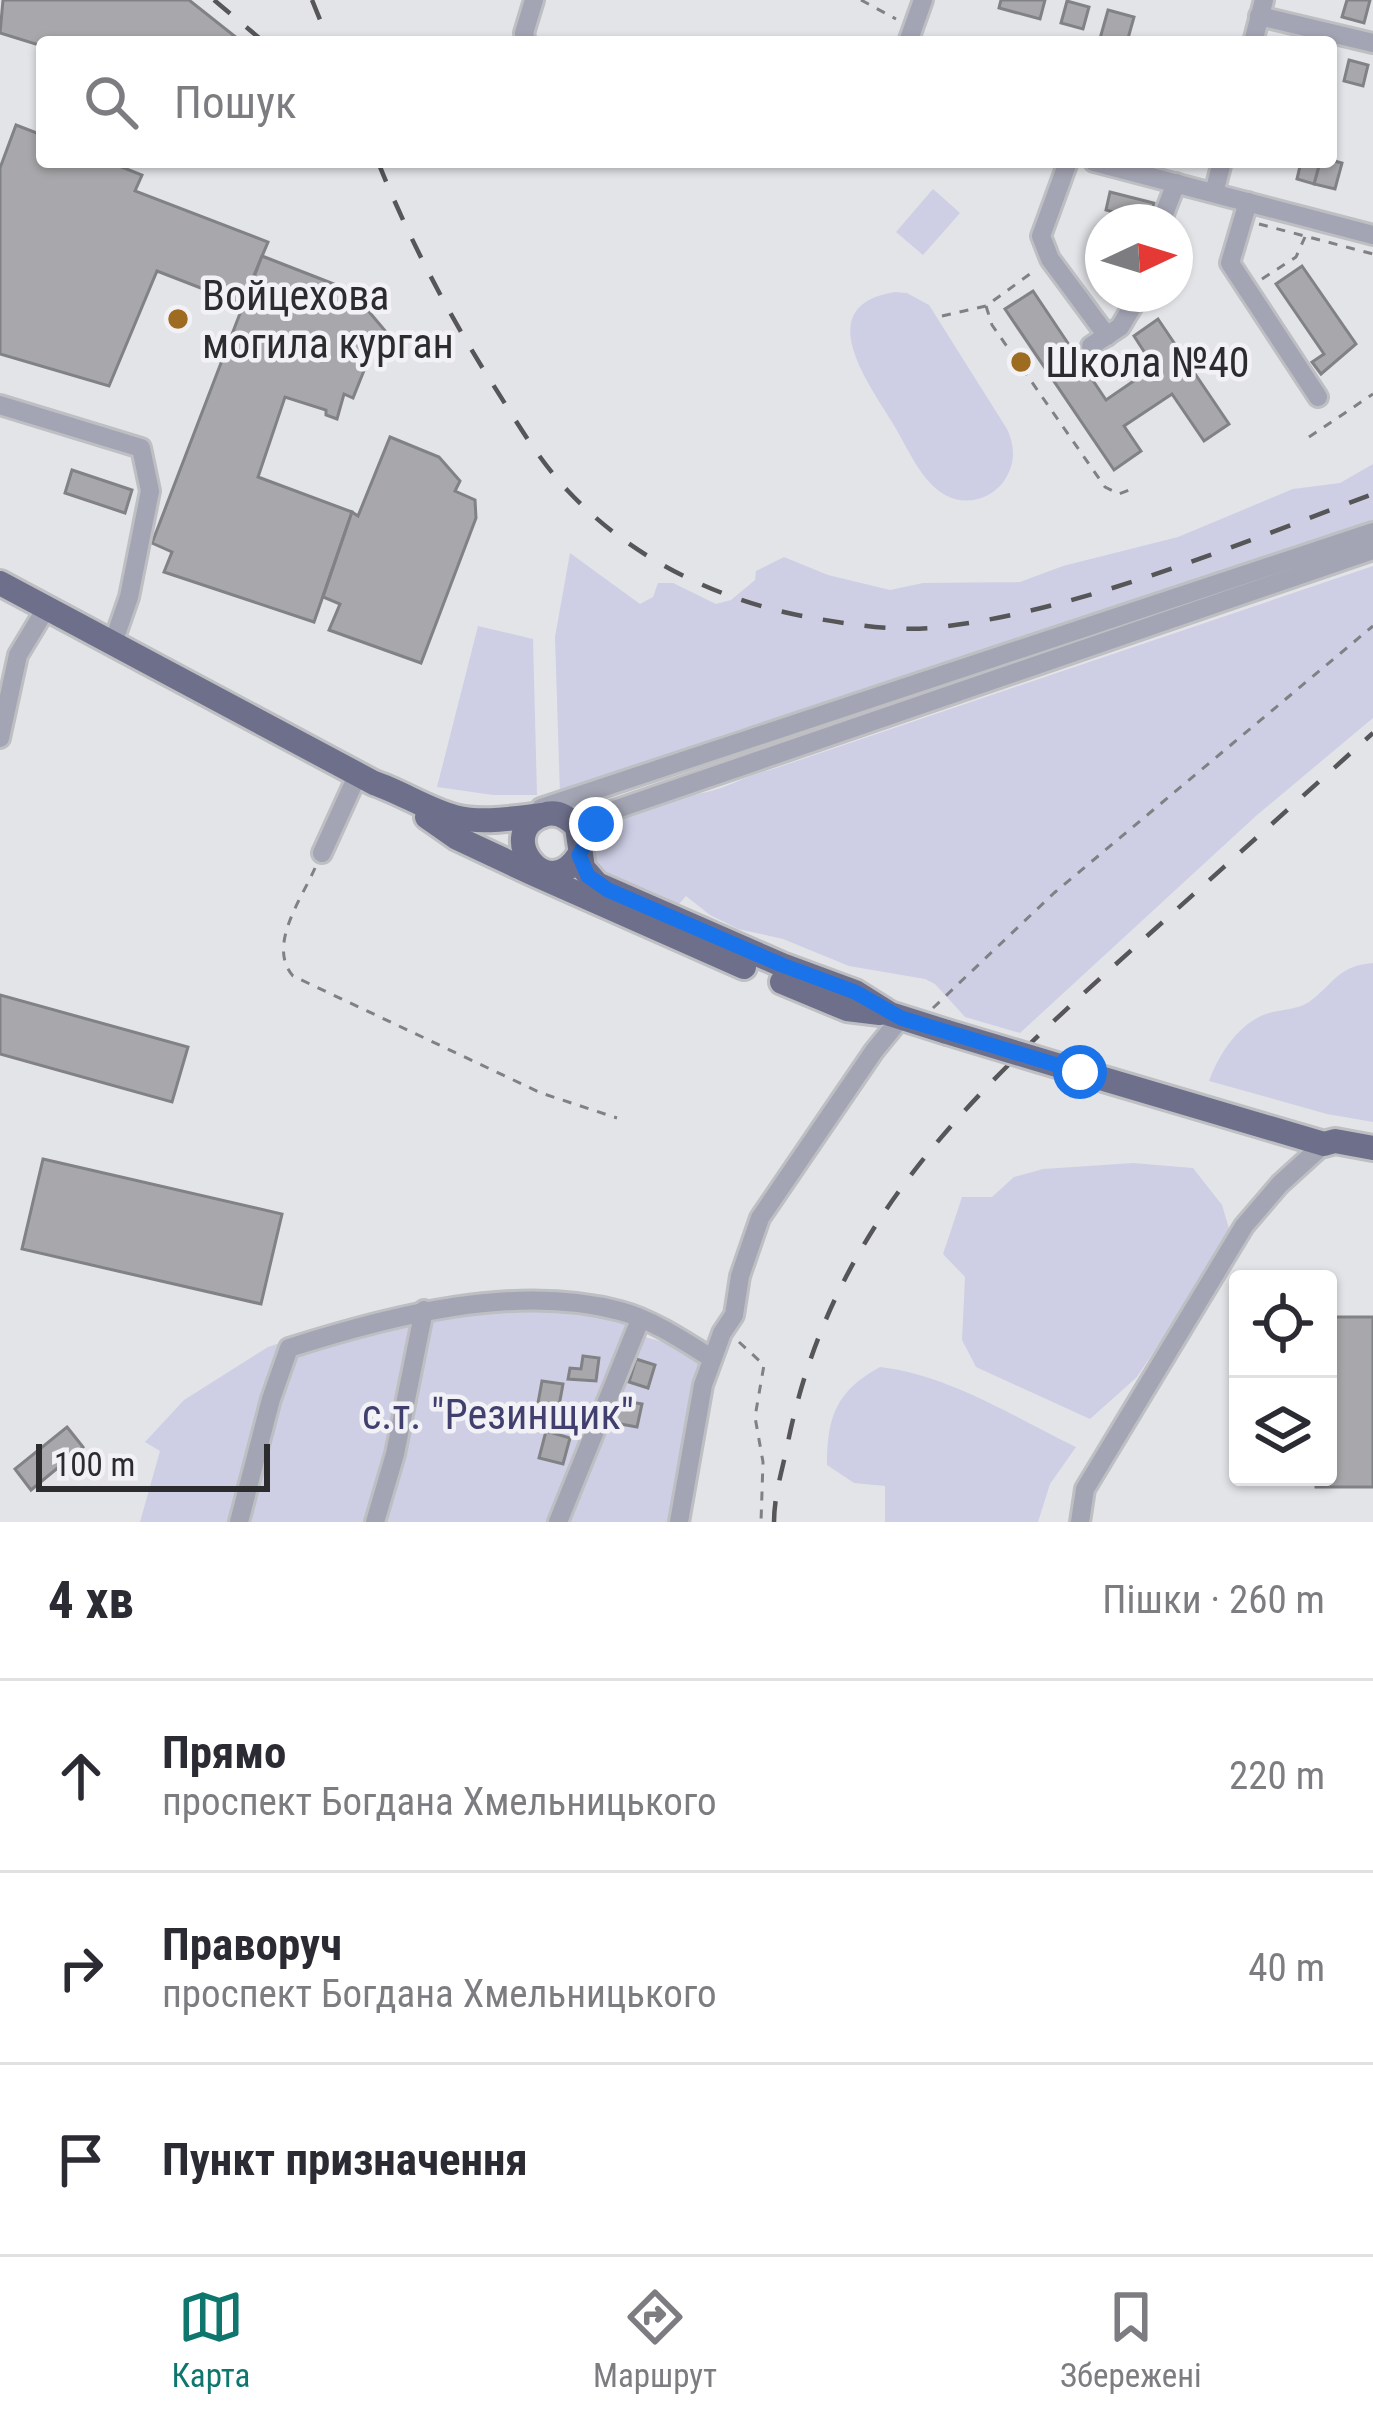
<!DOCTYPE html>
<html lang="uk">
<head>
<meta charset="utf-8">
<style>
	:root { --surface:#fff; --page:#f7f7f7; --text:#2b2b33; --muted:#7c7c81; --line:#e1e1e2; --accent:#0f766e }
	body { margin:0; font-family:"Roboto Condensed",sans-serif; background:var(--page); color:var(--text) }
	.controls { position:absolute; right:36px; bottom:36px; display:grid; overflow:hidden; border-radius:12px; box-shadow:0 3px 9px #0004 }
	.controls button { width:108px; height:108px; display:grid; place-items:center; padding:0; border:0; border-bottom:3px solid var(--line); background:var(--surface); color:var(--text); font:60px sans-serif }
	.compass { position:absolute; left:1085px; top:204px; width:108px; height:108px; border-radius:50%; background:var(--surface); box-shadow:0 3px 9px #0004; rotate:86deg }
	.scale { position:absolute; left:36px; bottom:30px; width:234px; box-sizing:border-box; padding-left:12px; border:6px solid #2c2c2e; border-top:0; font-size:33px; line-height:42px; white-space:nowrap; color:#2c2c2e; -webkit-text-stroke:9px #f1f1f6; paint-order:stroke }
	.stop { position:absolute; width:36px; height:36px; margin:-27px; border:9px solid #1a73e8; border-radius:50%; background:#fff }
	.stop.end { background:#1a73e8; border-color:#fff; box-shadow:0 3px 12px #0008 }
	.list { margin:0; padding:0; list-style:none }
	h2 { display:flex; justify-content:space-between; align-items:center; height:156px; margin:0; padding:0 48px; font-size:51px }
	h2 small { font-size:39px; font-weight:400; color:var(--muted) }
	.list li { display:grid; grid-template-columns:78px 1fr auto; gap:36px; align-items:center; box-sizing:border-box; height:192px; padding:0 48px; border-top:3px solid var(--line) }
	.list b { display:block; font-size:45px; white-space:nowrap }
	.list p { margin:0; font-size:39px; white-space:nowrap; color:var(--muted) }
	.list em { font-size:39px; font-style:normal; color:var(--muted) }
	.icon { flex:none; width:66px; height:66px; fill:none; stroke:currentColor; stroke-width:2; stroke-linecap:round; stroke-linejoin:round }
	.map { position:relative; flex:none; width:1373px; height:1522px; overflow:hidden }
	.search { position:absolute; background:var(--surface); box-shadow:0 3px 9px #0004; left:36px; right:36px; top:36px; height:132px; display:flex; align-items:center; gap:30px; box-sizing:border-box; padding:0 42px; border-radius:12px; color:var(--muted); font-size:45px }
	.sheet { height:732px; background:var(--surface) }
	nav { display:flex; justify-content:space-around; align-items:center; box-sizing:border-box; height:168px; border-top:3px solid var(--line); background:var(--surface); font-size:33px; color:var(--muted) }
	nav a { display:grid; justify-items:center; gap:6px }
	nav .on { color:var(--accent) }
	.map>svg:first-child { display:block }
</style>
</head>
<body>
<div class="map">
<svg width="1373" height="1522" viewBox="0 0 1373 1522">
	<rect width="100%" height="100%" fill="#e3e4e8"/>
	<g fill="#cecfe5">
		<path d="M933 189 960 213 923 255 896 232Z"/>
		<path d="M895 292 907 293 929 305 1007 429C1015 446 1016 464 1004 481 991 499 967 506 947 496 921 483 907 446 892 422 868 382 810 305 895 292Z"/>
		<path d="M1373 464V528L723 735 560 795 555 637 570 553 640 604 653 597 658 583H673L716 604 731 600 755 580 756 571 784 557 828 575 890 590 923 583 1020 582 1063 566 1178 537 1293 489 1340 483Z"/>
		<path d="M1373 566V718L1257 815 1020 1033 965 1017 935 984 925 979 849 966 783 939 738 929 710 915 686 896 673 911 598 877C570 817 667 801 707 792 729 787 747 775 770 770Z"/>
		<path d="M478 626 533 639 537 795H493L437 787Z"/>
		<path d="M1373 963V1122L1327 1114 1209 1081C1218 1056 1237 1026 1263 1015 1278 1009 1295 1011 1309 1002 1335 983 1337 966 1373 963Z"/>
		<path d="M1133 1163 1193 1168 1222 1205 1231 1235 1137 1377 1090 1419 976 1367 962 1340 965 1277 943 1254 962 1197H992L1014 1177 1043 1169Z"/>
		<path d="M498 1304 629 1317 642 1336C664 1343 694 1347 704 1370L678 1522H140L160 1451 145 1442 184 1400 268 1347 283 1342 313 1343Z"/>
		<path d="M880 1367C949 1375 1014 1417 1076 1447L1050 1484 1038 1522H885V1486L854 1483 827 1465C827 1417 836 1391 880 1367Z"/>
	</g>
	<g fill="#a8a8ac" stroke="#818286" stroke-width="3">
		<path d="M3 0H189L242 42H42V46L0 33Z"/>
		<path d="M1001 0H1045L1040 19 999 8Z"/>
		<path d="M1347 0H1370L1364 23 1342 17Z"/>
		<path d="M1067 1 1089 7 1083 29 1061 23Z"/>
		<path d="M1108 10 1134 17 1127 42H1099Z"/>
		<path d="M1349 60 1368 65 1363 86 1344 81Z"/>
		<path d="M16 125 42 135V162H109L142 175 135 191 268 242 242 304 157 271 109 386 0 354V168Z"/>
		<path d="M1331 160 1342 163 1335 189 1314 184 1320 162Z"/>
		<path d="M1301 162H1320L1314 184 1297 179Z"/>
		<path d="M1110 192 1154 203 1150 222H1118L1120 214 1106 210Z"/>
		<path d="M262 256 370 298 365 307 387 333 382 345 375 343 353 398 344 394 337 419 326 415V410L285 397 258 477 352 512 314 622 164 572 172 552 152 543Z"/>
		<path d="M1302 266 1356 344 1321 374 1312 362 1324 354 1276 284Z"/>
		<path d="M1033 291 1106 400 1154 367 1134 336 1158 319 1229 424 1204 441 1172 394 1124 426 1141 451 1114 470 1005 309Z"/>
		<path d="M390 437 439 457 460 481 455 491 475 500 476 518 421 663 329 630 340 604 323 597 352 512 358 516Z"/>
		<path d="M72 470 132 490 125 513 65 493Z"/>
		<path d="M0 995 188 1047 172 1102 0 1054Z"/>
		<path d="M43 1159 282 1214 261 1304 22 1249Z"/>
		<path d="M1328 1317H1373V1487H1316V1477H1328Z"/>
		<path d="M583 1356 599 1358 596 1381 568 1379 570 1368 581 1369Z"/>
		<path d="M636 1359 655 1365 648 1388 629 1382Z"/>
		<path d="M542 1381 563 1384 559 1406 538 1403Z"/>
		<path d="M620 1400 642 1404 637 1427 615 1423Z"/>
		<path d="M67 1427 83 1447 31 1490 15 1469Z"/>
		<path d="M546 1431 570 1438 563 1464 539 1458Z"/>
	</g>
	<g fill="none" stroke-linecap="round" stroke-linejoin="round">
		<defs>
			<g id="minor">
				<path d="M1259 16 1373 43"/>
				<path d="M526 42 524 33 534 0"/>
				<path d="M908 42 923 0"/>
				<path d="M1253 42 1264 0"/>
				<path d="M1068 162 1041 236 1050 259 1107 336"/>
				<path d="M1094 162 1373 235"/>
				<path d="M1214 193 1222 162"/>
				<path d="M1248 202 1230 263 1318 397"/>
				<path d="M1161 222 1176 183"/>
				<path d="M1091 346 1120 327 1140 294"/>
				<path d="M0 405 141 448 150 491 129 597 113 643"/>
				<path d="M0 738 18 655 47 607"/>
				<path d="M541 808 1373 532"/>
				<path d="M581 846 596 824 614 810 1373 550"/>
				<path d="M322 853 358 774"/>
				<path d="M239 1522 271 1399 289 1348C389 1316 516 1283 620 1311 651 1319 684 1341 711 1358"/>
				<path d="M375 1522 395 1454 424 1310"/>
				<path d="M558 1522 640 1320"/>
				<path d="M679 1522 703 1385 722 1333 734 1315 740 1276 760 1218 874 1051 901 1018"/>
				<path d="M1080 1522 1085 1489 1244 1226 1280 1184 1324 1144"/>
			</g>
			<g id="major">
				<path d="M0 583 374 783C401 792 428 810 455 817 483 824 514 818 543 815"/>
				<path d="M427 817 457 838 536 875 744 967"/>
				<path d="M579 855C546 907 494 832 543 815 557 810 568 817 577 827L583 868 597 884 782 965 855 992 890 1014 947 1032"/>
				<path d="M782 982 847 1009 880 1013"/>
				<path d="M1080 1072 1324 1144 1335 1141 1373 1148"/>
			</g>
		</defs>
		<use href="#minor" stroke="#bebfc3" stroke-width="24"/>
		<use href="#major" stroke="#bebfc3" stroke-width="30"/>
		<g stroke="#808184" stroke-width="3" stroke-dasharray="9 9" stroke-linecap="butt">
			<path d="M861 0 896 19"/>
			<path d="M1259 224 1373 254"/>
			<path d="M1262 279 1296 257 1305 237"/>
			<path d="M986 306 992 325 1105 487 1119 494 1132 489"/>
			<path d="M942 316 986 306 1034 271"/>
			<path d="M1309 437 1373 394"/>
			<path d="M315 868C301 900 267 946 293 976L541 1093 617 1118"/>
			<path d="M933 1008 1054 893 1373 626"/>
			<path d="M739 1342 764 1365 755 1417 763 1462 761 1522"/>
		</g>
		<use href="#minor" stroke="#a4a5b4" stroke-width="18"/>
		<use href="#major" stroke="#6e708b" stroke-width="24"/>
		<g stroke="#565658" stroke-width="4.5" stroke-dasharray="21 21" stroke-linecap="butt">
			<path d="M214 0 264 42"/>
			<path d="M312 0 329 42"/>
			<path d="M378 162C408 236 443 304 485 372 511 412 535 456 568 491 633 560 721 602 813 618 854 625 899 632 940 627 1079 611 1241 543 1373 494"/>
			<path d="M774 1522C774 1495 783 1468 788 1442 833 1220 976 1090 1136 946 1215 875 1294 804 1373 733"/>
		</g>
		<defs>
			<path id="major-bridge" d="M947 1032 1080 1072"/>
		</defs>
		<use href="#major-bridge" stroke="#bebfc3" stroke-width="30" stroke-linecap="butt"/>
		<use href="#major-bridge" stroke="#6e708b" stroke-width="24"/>
	</g>
	<g fill="none" stroke-linecap="round" stroke-linejoin="round">
		<path stroke="#1a73e8" stroke-width="15" d="M596 824 579 855 588 876 608 890 782 965 855 992 901 1018 1080 1072"/>
	</g>
	<g fill="#9e6c21" stroke="#f1f1f6" stroke-width="4.5">
		<circle cx="178" cy="319" r="12"/>
		<circle cx="1021" cy="362" r="12"/>
	</g>
	<g text-anchor="middle" stroke-width="9" stroke-linejoin="round" paint-order="stroke">
		<g font-size="42" fill="#2c2c2e" stroke="#f1f1f6" text-anchor="start">
			<text x="202" y="310">Войцехова<tspan x="202" dy="48">могила курган</tspan></text>
			<text x="1045" y="377">Школа №40</text>
		</g>
		<g font-size="42" fill="#403f6e" stroke="#f1f1f6">
			<text x="498" y="1429">с.т. "Резинщик"</text>
		</g>
	</g>
</svg>
<div class="controls">
<button><svg class="icon" aria-label="locate" viewBox="0 0 24 24"><circle cx="12" cy="12" r="6"/><path d="M12 2v4M12 18v4M2 12h4M18 12h4"/></svg></button>
<button><svg class="icon" aria-label="layers" viewBox="0 0 24 24"><path d="M12 4l9 5-9 5-9-5zM3 14l9 5 9-5"/></svg></button>
</div>
<svg class="compass" viewBox="-18 -18 36 36"><path d="M0-13l5 13h-10z" fill="#e53935"/><path d="M0 13l5-13h-10z" fill="#7c7c81"/></svg>
<div class="scale">100 m</div>
<div class="stop" style="left:1080px;top:1072px"></div>
<div class="stop end" style="left:596px;top:824px"></div>
<div class="search"><svg class="icon" aria-label="search" viewBox="0 0 24 24"><circle cx="10" cy="10" r="6"/><path d="M15 15l6 6"/></svg>Пошук</div>
</div>
<section class="sheet">
<h2>4 хв<small>Пішки · 260 m</small></h2>
<ul class="list">
<li><svg class="icon" aria-label="ahead" viewBox="0 0 24 24"><path d="M12 20V5M6 11l6-6 6 6"/></svg><div><b>Прямо</b><p>проспект Богдана Хмельницького</p></div><em>220 m</em></li>
<li><svg class="icon" aria-label="right" viewBox="0 0 24 24"><path d="M7 20v-9h11M14 6l5 5-5 5"/></svg><div><b>Праворуч</b><p>проспект Богдана Хмельницького</p></div><em>40 m</em></li>
<li><svg class="icon" aria-label="arrive" viewBox="0 0 24 24"><path d="M6 21V4h12l-3 4 3 4H6"/></svg><div><b>Пункт призначення</b></div></li>
</ul>
</section>
<nav>
<a class="on"><svg class="icon" aria-label="map" viewBox="0 0 24 24"><path d="M3 6l6-2 6 2 6-2v14l-6 2-6-2-6 2zM9 4v14M15 6v14"/></svg>Карта</a>
<a><svg class="icon" aria-label="directions" viewBox="0 0 24 24"><path d="M12 3l9 9-9 9-9-9zM9 14v-3h6M13 9l2 2-2 2"/></svg>Маршрут</a>
<a><svg class="icon" aria-label="saved" viewBox="0 0 24 24"><path d="M7 4h10v16l-5-4-5 4z"/></svg>Збережені</a>
</nav>
</body>
</html>
